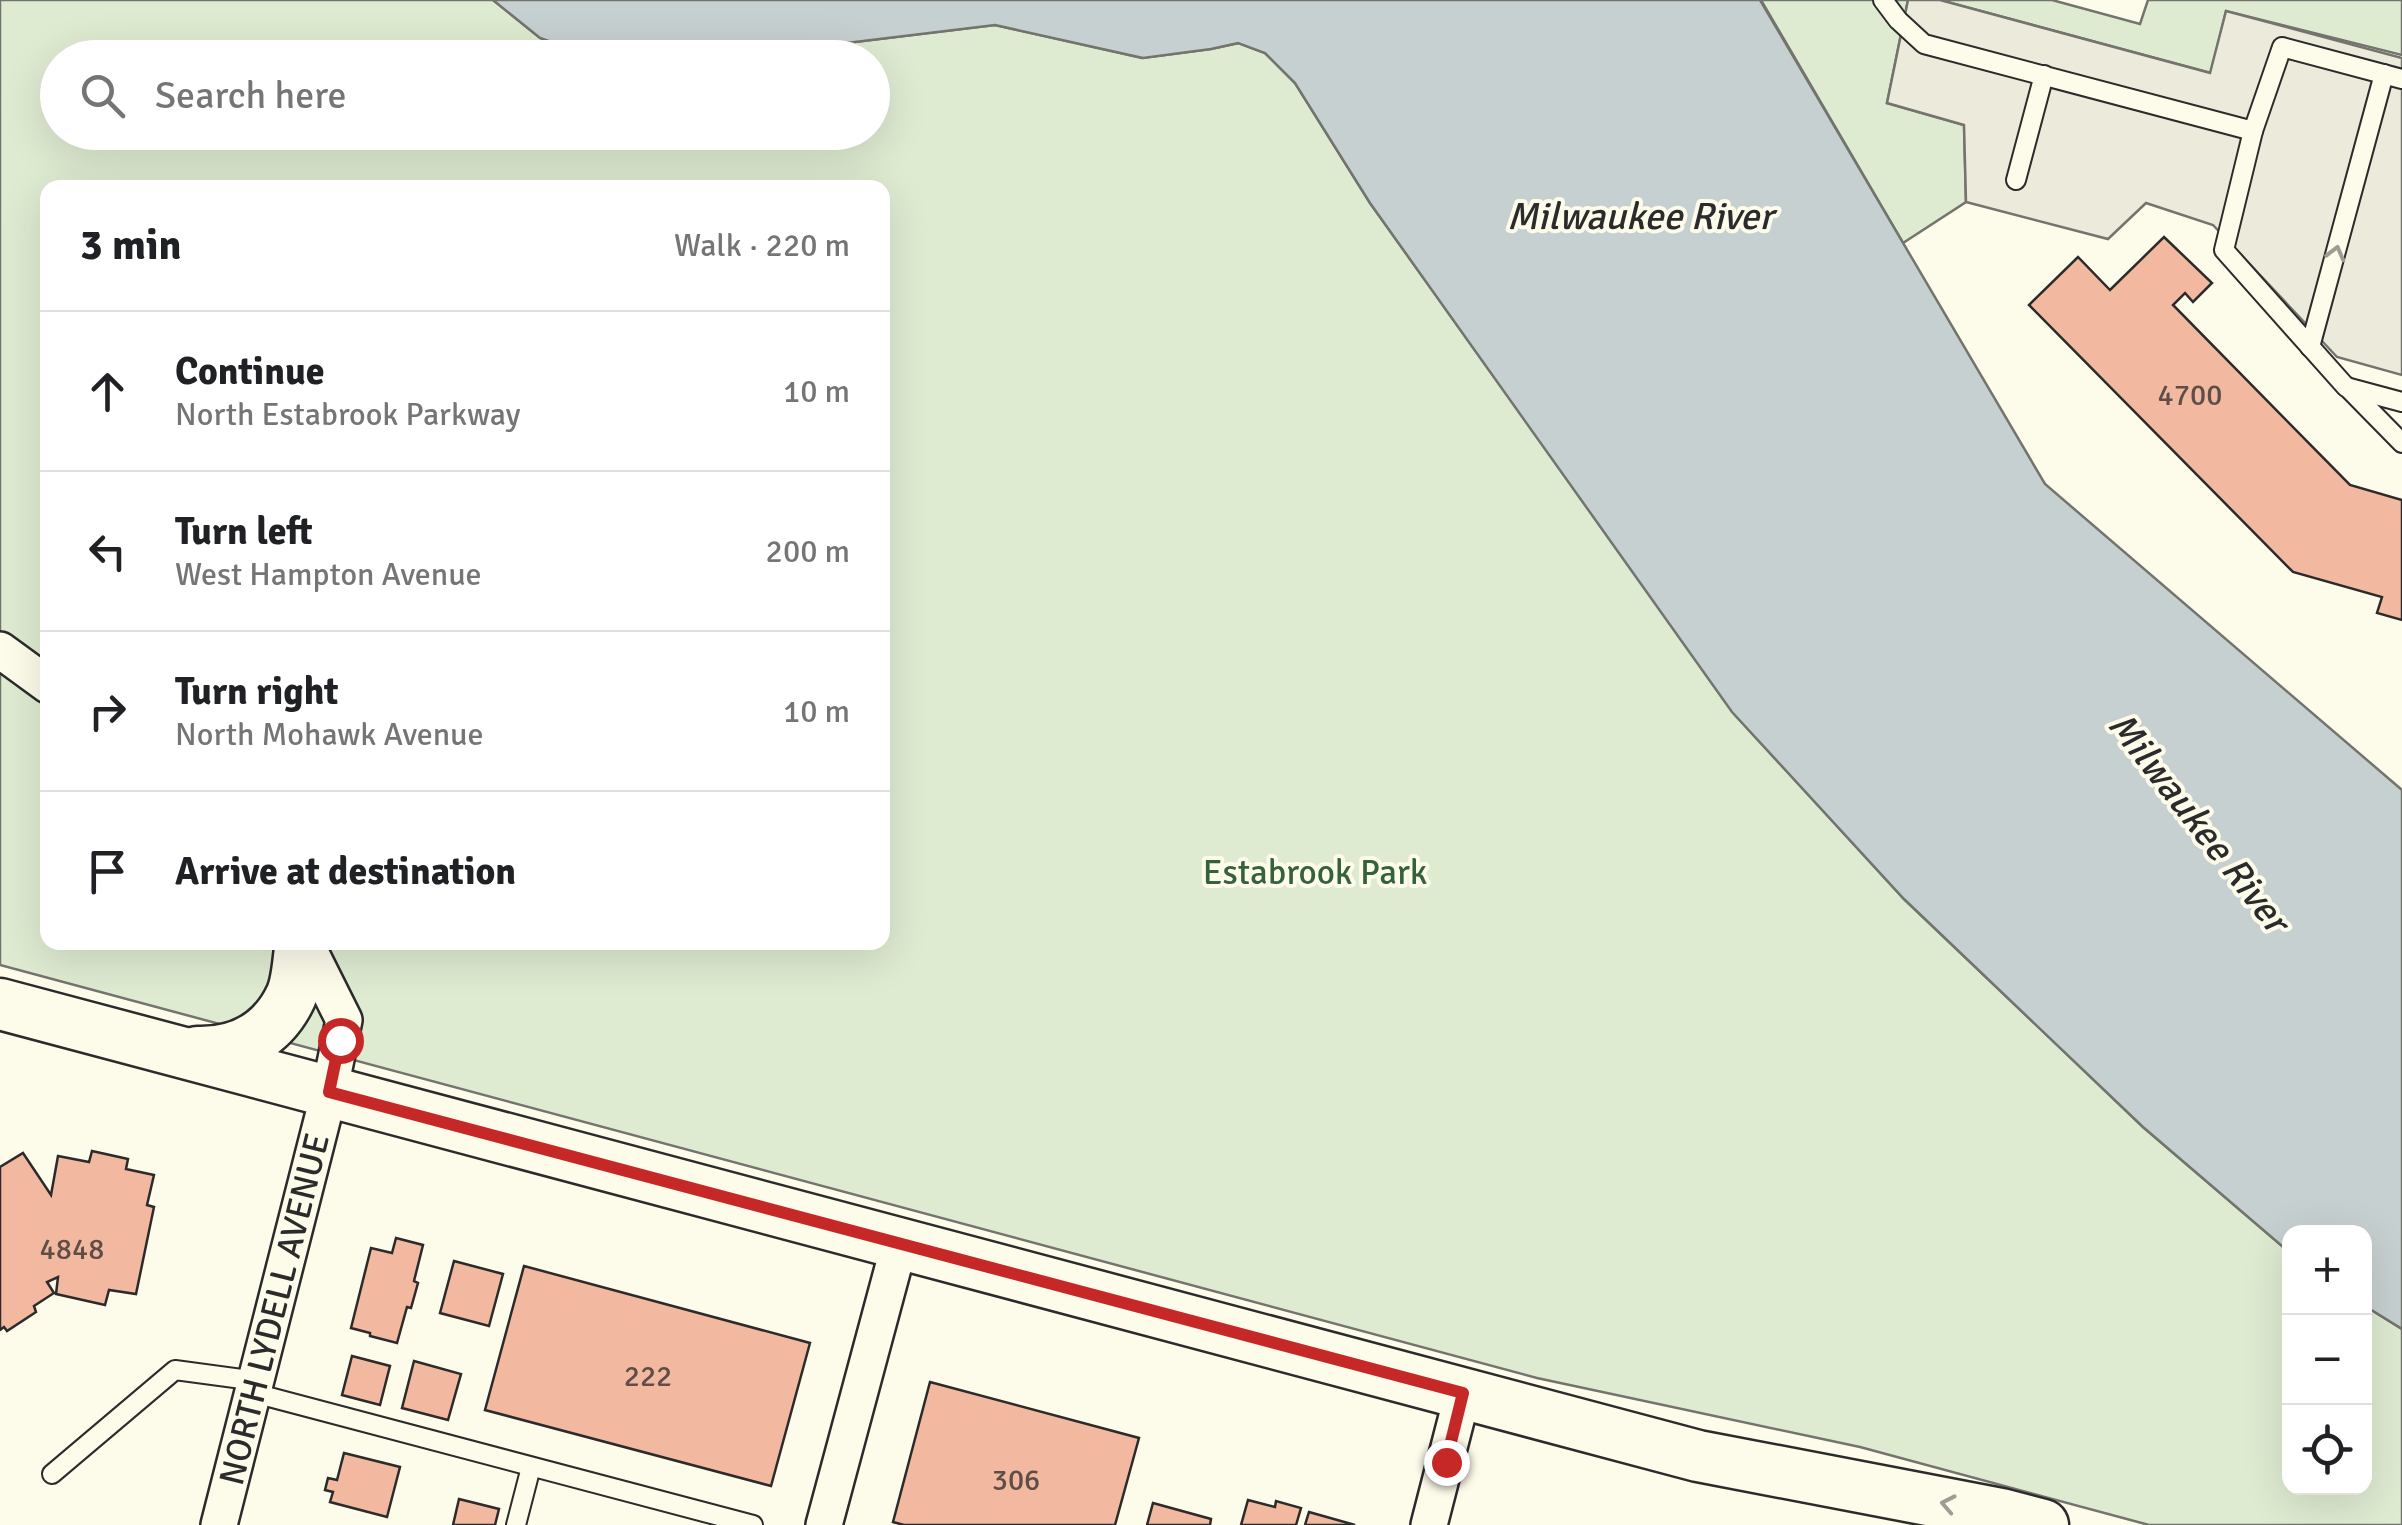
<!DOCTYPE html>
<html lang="en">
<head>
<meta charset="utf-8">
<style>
	:root { --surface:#fff; --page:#f6f6f6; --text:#202124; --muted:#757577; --line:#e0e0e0 }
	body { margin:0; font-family:Signika,sans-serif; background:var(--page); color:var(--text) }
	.controls { position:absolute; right:30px; bottom:30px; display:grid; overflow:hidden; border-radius:20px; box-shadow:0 10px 40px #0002 }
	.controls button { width:90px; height:90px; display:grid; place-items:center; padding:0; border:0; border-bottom:2px solid var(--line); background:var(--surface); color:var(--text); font:50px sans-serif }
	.stop { position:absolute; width:30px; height:30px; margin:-22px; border:8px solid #c62828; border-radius:50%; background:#fff }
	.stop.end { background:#c62828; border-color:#fff; box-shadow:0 2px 10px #0008 }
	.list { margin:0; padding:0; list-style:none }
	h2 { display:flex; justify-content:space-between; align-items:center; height:130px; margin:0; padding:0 40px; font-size:42px }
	h2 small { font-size:32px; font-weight:400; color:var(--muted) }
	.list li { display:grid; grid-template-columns:65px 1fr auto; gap:30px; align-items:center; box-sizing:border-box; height:160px; padding:0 40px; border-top:2px solid var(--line) }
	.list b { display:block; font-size:38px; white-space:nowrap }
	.list p { margin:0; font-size:32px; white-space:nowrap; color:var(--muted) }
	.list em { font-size:32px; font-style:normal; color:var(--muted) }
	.icon { flex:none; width:55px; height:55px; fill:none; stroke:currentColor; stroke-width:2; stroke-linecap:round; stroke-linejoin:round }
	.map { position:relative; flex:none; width:2402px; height:1525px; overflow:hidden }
	.search { position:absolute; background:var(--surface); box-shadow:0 10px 40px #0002; left:40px; top:40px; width:850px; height:110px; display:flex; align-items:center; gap:25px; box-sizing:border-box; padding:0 35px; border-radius:55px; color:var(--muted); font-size:38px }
	.panel { position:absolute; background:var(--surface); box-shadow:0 10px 40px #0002; left:40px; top:180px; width:850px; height:770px; border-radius:20px }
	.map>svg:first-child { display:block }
</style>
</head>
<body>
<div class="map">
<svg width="2402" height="1525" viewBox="0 0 2402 1525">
	<rect width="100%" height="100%" fill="#fdfbea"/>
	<g fill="#deebd1" stroke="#74746e" stroke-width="2.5" fill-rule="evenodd">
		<path d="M0 0H493L540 38 600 57 58 58V132H872V58L704 57 755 54 995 25 1142 58 1211 49 1239 43 1265 53 1295 83 1370 203 1737 717 1904 899 2143 1127 2289 1252 2290 1488H2364L2365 1306 2402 1329V1525H2149L1860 1447 1537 1378 0 965ZM48 188H882V942H48Z"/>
		<path d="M1761 0H1908L1887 103 1964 125 1966 202 1903 243Z"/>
		<path d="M1940 0H2052L2140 24 2148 0H2402V55L2226 11 2211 73Z"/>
	</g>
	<path fill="#eceadb" stroke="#74746e" stroke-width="2.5" d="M1908 0H1940L2210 73 2226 11 2402 58V375L2337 357 2213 225 2146 203 2108 239 1966 202 1964 125 1887 103Z"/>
	<path fill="#c7d0d0" stroke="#74746e" stroke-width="2.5" d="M493 0H1760L2045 484 2402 790V1329L2365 1306 2364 1232H2290L2289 1252 2143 1127 1904 899 1732 712 1370 203 1295 83 1265 53 1238 43 1211 49 1143 58 995 25 755 54 704 58 594 57 540 38Z"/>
	<g fill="#f2b8a0" stroke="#2b2b2b" stroke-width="2.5">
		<path d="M2164 237 2212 283 2193 302 2185 293 2173 305 2350 485 2402 500V620L2377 613 2382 597 2293 572 2029 305 2078 257 2110 290Z"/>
		<path d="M92 1151 128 1159 126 1169 154 1175 147 1205 154 1207 136 1294 109 1290 105 1305 56 1294 58 1277 47 1282 54 1293 34 1306 36 1312 7 1331 4 1327 0 1330V1167L23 1153 51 1195 58 1156 89 1162Z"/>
		<path d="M396 1238 423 1245 414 1281 418 1283 411 1308 407 1307 397 1343 370 1336V1333L351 1328 371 1248 392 1253Z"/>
		<path d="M454 1261 503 1274 489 1326 440 1313Z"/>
		<path d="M524 1266 810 1343 771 1486 485 1410Z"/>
		<path d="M352 1356 390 1366 380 1405 342 1395Z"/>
		<path d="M414 1361 461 1374 448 1420 402 1408Z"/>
		<path d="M930 1382 1139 1438 1115 1525H904L893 1522Z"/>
		<path d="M344 1453 400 1467 387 1517 330 1502 333 1492 325 1490 328 1478 337 1480Z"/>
		<path d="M459 1499 499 1509 495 1525H453Z"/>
		<path d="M1248 1500 1275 1507 1276 1501 1301 1508 1296 1525H1241Z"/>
		<path d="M1153 1503 1211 1519 1210 1525H1147Z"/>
		<path d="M1309 1512 1355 1525H1305Z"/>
	</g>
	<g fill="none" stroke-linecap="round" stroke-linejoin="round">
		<defs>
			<g id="service">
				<path d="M1883 0 1898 20 1924 44 2253 131 2282 47 2402 79"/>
				<path d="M2253 131 2224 250 2346 387 2402 402"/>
				<path d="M2016 180 2044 75"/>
				<path d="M2310 347 2384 74"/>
				<path d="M2347 387 2402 443"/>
				<path d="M254 1393 753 1525"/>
				<path d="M52 1474 175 1370 257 1381"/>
				<path d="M516 1525 531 1467"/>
			</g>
			<g id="minor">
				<path d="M0 650 48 685"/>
				<path d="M219 1525 329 1093 344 1020 305 942"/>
				<path d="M824 1525 900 1242"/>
				<path d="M1429 1525 1463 1393"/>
			</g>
			<g id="secondary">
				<path d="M0 1004 1698 1456 2001 1514 2043 1525"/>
				<path d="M197 1052C238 1053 273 1035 291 996 298 981 298 959 301 942"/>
			</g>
		</defs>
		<use href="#service" stroke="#2b2b2b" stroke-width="22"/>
		<use href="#minor" stroke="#2b2b2b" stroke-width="40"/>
		<use href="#secondary" stroke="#2b2b2b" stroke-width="55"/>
		<use href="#service" stroke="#fdfbea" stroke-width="18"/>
		<use href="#minor" stroke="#fdfbea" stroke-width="35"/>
		<use href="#secondary" stroke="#fdfbea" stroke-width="50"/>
	</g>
	<defs><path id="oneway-chevron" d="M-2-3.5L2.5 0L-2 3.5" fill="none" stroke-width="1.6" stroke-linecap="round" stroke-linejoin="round" transform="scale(2.5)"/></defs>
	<g stroke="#9e9d94">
		<use href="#oneway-chevron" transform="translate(2336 253) rotate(-75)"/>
		<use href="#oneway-chevron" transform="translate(1948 1504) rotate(-169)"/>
	</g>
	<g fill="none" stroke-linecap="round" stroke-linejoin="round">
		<path stroke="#c62828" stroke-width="12" d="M340 1040 329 1092 1463 1393 1446 1462"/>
	</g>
	<g text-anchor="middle" stroke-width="8" stroke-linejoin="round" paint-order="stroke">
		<g font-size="30" fill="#5d4e48">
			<text x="2190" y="405">4700</text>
			<text x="72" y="1259">4848</text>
			<text x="648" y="1386">222</text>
			<text x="1016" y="1490">306</text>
		</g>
		<g font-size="35" fill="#34623c" stroke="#fdfbea">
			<text x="1315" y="884">Estabrook Park</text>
		</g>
		<g font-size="35" fill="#2b2b2b" stroke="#fdfbea">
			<text transform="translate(274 1309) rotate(-76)" y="12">NORTH LYDELL AVENUE</text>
		</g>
		<g font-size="38" font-style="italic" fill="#2b2b2b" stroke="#fdfbea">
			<text x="1640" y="229">Milwaukee River</text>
			<text transform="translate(2199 822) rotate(52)" y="13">Milwaukee River</text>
		</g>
	</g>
</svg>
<div class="controls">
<button>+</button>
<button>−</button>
<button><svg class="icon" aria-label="locate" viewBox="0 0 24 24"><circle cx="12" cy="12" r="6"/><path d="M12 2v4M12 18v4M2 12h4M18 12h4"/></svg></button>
</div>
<div class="stop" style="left:340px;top:1040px"></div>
<div class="stop end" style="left:1446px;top:1462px"></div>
<div class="search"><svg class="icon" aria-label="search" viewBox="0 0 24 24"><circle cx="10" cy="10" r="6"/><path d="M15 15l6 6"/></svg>Search here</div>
<section class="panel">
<h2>3 min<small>Walk · 220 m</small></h2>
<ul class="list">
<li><svg class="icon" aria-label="ahead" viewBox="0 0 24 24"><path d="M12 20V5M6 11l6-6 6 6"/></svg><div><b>Continue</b><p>North Estabrook Parkway</p></div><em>10 m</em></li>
<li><svg class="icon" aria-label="left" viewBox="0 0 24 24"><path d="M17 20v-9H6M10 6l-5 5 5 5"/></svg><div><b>Turn left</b><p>West Hampton Avenue</p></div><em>200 m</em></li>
<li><svg class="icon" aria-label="right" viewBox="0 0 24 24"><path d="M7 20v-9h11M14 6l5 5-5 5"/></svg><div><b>Turn right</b><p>North Mohawk Avenue</p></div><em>10 m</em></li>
<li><svg class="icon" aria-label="arrive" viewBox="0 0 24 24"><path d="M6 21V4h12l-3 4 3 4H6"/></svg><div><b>Arrive at destination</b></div></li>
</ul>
</section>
</div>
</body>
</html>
